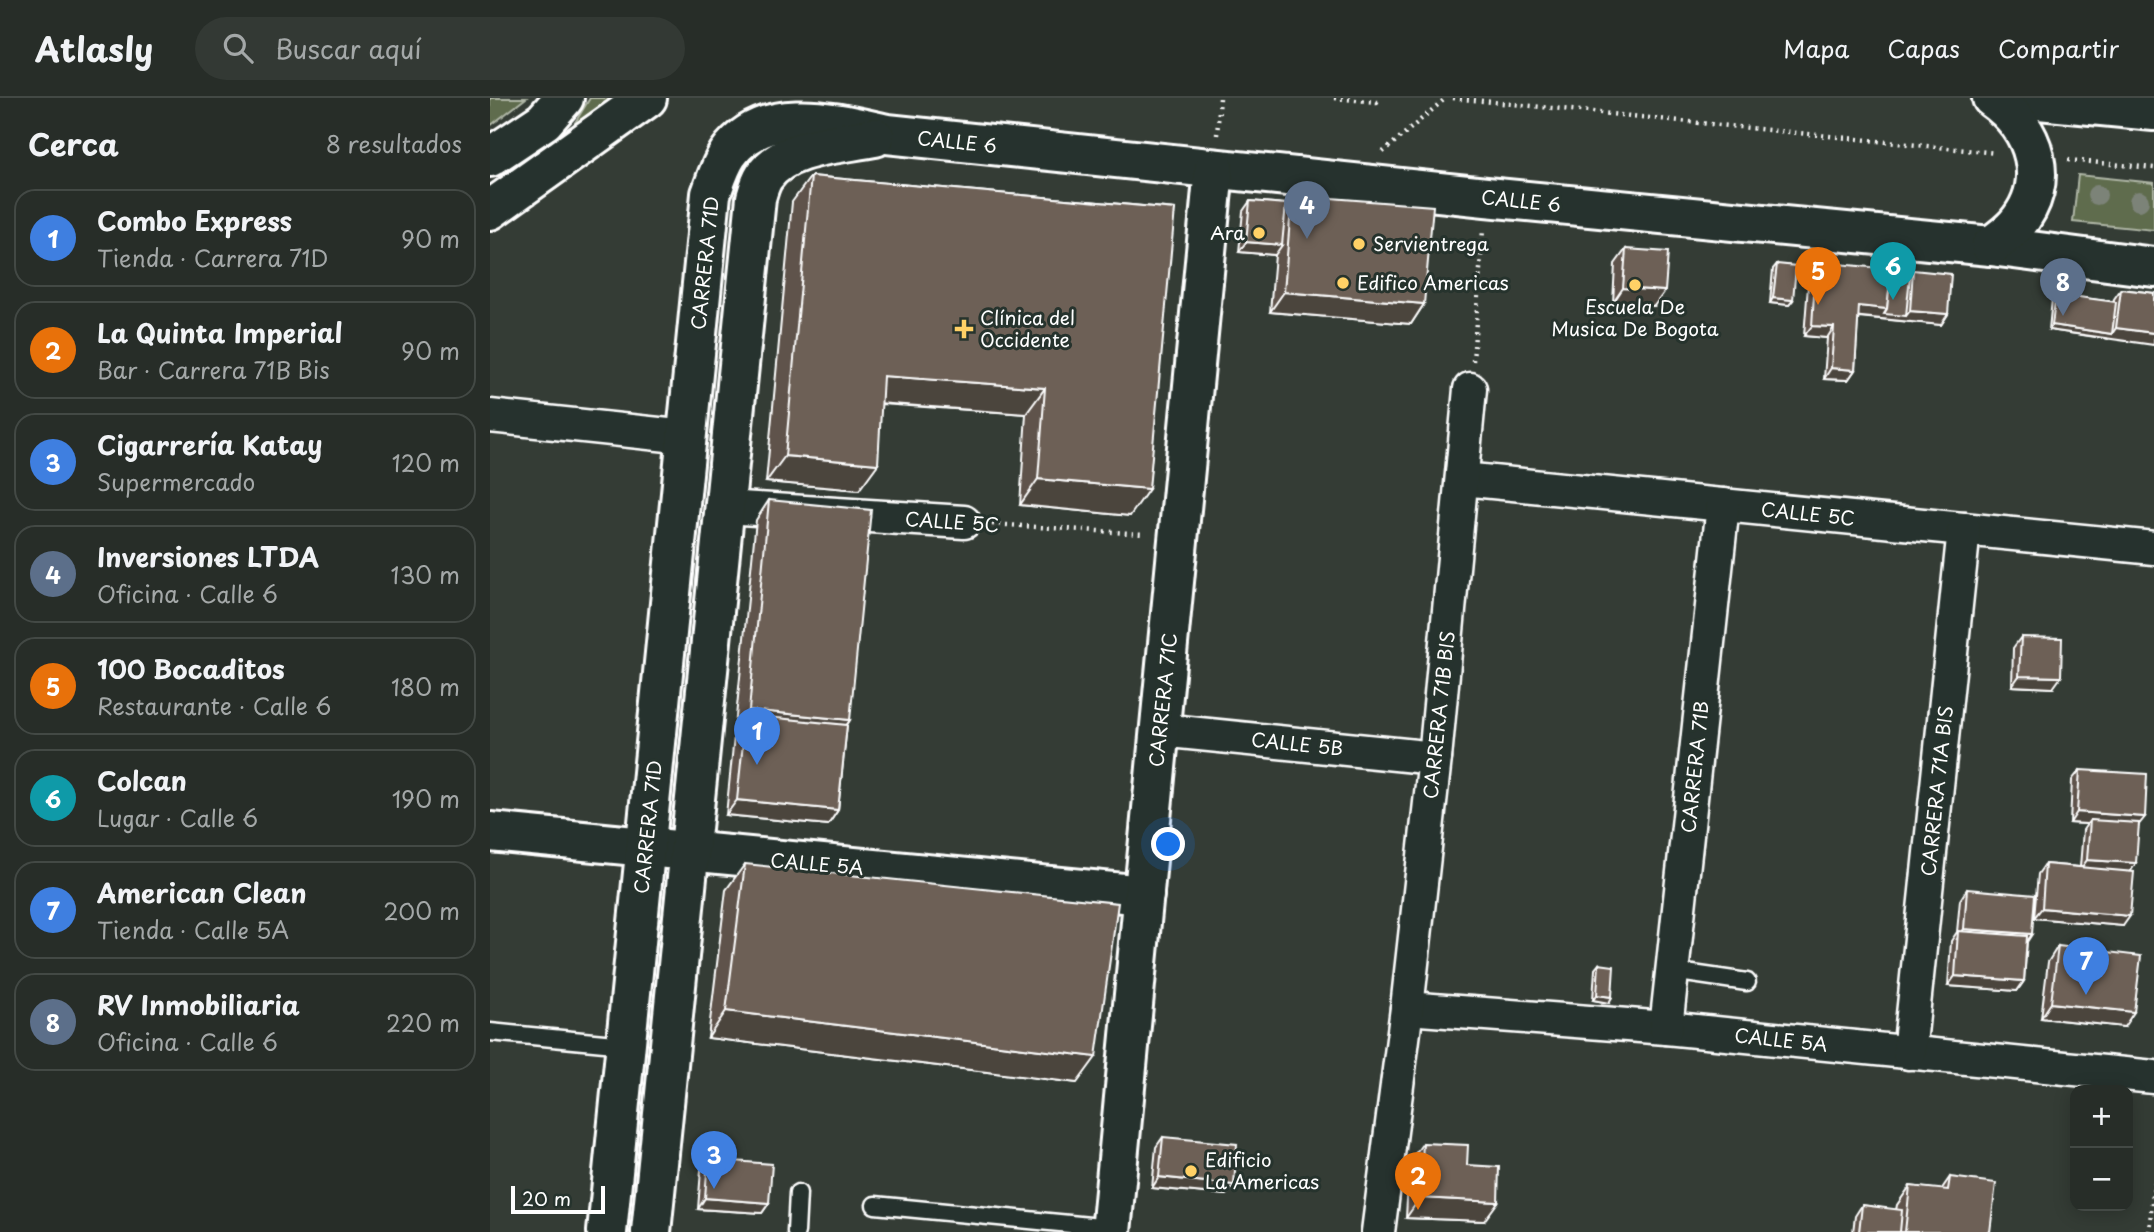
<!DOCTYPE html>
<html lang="es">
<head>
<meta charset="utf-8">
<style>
	:root { --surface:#272d28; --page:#333934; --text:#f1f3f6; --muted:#a4a8a8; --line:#434945; --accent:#ffd166 }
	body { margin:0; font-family:"Playpen Sans",sans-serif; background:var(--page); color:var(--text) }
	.controls { position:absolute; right:21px; bottom:21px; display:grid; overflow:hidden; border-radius:14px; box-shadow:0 4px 18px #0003 }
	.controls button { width:63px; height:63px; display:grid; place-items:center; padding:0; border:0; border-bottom:2px solid var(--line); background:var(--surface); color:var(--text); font:35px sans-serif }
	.scale { position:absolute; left:21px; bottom:18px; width:94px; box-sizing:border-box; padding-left:7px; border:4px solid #fff; border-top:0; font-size:19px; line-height:24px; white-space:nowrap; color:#fff; -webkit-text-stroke:5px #26332d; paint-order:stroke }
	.you { position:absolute; left:679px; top:747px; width:24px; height:24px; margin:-18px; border:5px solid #fff; border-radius:50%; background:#1a73e8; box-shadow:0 0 0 10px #1a73e833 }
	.badge { display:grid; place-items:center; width:46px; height:46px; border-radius:50%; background:var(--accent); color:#fff; font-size:23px; font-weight:700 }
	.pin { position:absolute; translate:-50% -58px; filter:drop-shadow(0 2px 4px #0008) }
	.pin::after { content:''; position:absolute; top:37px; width:24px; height:21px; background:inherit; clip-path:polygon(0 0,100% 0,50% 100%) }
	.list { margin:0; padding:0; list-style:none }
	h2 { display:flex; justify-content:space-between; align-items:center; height:91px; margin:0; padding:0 28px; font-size:30px }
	h2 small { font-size:23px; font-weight:400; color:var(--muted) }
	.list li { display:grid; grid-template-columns:46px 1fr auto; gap:21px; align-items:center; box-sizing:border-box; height:98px; margin:0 14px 14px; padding:0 14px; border:2px solid var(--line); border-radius:21px }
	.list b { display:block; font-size:26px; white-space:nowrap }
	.list p { margin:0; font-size:23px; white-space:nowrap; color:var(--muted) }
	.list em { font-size:23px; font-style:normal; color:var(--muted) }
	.icon { flex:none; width:38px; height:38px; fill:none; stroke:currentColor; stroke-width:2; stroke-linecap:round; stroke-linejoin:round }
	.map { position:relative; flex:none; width:1664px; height:1134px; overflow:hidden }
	header { display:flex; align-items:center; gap:42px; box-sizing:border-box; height:98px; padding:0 35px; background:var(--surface); border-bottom:2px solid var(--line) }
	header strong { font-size:33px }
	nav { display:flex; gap:38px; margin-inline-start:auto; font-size:24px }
	.search { width:490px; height:63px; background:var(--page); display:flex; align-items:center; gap:18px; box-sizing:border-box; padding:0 24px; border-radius:38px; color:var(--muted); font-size:26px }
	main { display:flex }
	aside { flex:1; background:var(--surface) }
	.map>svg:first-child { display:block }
</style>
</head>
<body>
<header>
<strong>Atlasly</strong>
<div class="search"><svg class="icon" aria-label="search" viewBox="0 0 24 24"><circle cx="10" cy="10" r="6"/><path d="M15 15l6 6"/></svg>Buscar aquí</div>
<nav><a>Mapa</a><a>Capas</a><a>Compartir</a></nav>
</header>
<main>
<aside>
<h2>Cerca<small>8 resultados</small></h2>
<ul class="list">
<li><span class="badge" style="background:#3f7fe0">1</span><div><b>Combo Express</b><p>Tienda · Carrera 71D</p></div><em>90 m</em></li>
<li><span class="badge" style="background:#e8710a">2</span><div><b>La Quinta Imperial</b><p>Bar · Carrera 71B Bis</p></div><em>90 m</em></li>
<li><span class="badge" style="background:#3f7fe0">3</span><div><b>Cigarrería Katay</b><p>Supermercado</p></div><em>120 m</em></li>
<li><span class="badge" style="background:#5c6f8a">4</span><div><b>Inversiones LTDA</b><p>Oficina · Calle 6</p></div><em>130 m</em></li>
<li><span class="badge" style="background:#e8710a">5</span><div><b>100 Bocaditos</b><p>Restaurante · Calle 6</p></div><em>180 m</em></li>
<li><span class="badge" style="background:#0f9aa8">6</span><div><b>Colcan</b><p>Lugar · Calle 6</p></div><em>190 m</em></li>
<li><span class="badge" style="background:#3f7fe0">7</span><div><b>American Clean</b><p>Tienda · Calle 5A</p></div><em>200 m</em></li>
<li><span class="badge" style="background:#5c6f8a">8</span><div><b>RV Inmobiliaria</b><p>Oficina · Calle 6</p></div><em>220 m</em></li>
</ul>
</aside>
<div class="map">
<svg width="1664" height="1134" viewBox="0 0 1664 1134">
	<rect width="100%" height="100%" fill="#343c35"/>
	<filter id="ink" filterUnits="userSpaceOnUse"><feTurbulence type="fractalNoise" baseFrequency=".0143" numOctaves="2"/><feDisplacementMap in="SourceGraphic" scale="14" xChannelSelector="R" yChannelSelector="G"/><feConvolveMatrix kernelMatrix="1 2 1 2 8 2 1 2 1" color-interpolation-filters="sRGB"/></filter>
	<g filter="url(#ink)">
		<g fill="#5f6c4e" stroke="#afb6a6" stroke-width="2">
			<path d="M0 0H36L0 28Z"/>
			<path d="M100 0H125L78 36Z"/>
			<path d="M1588 77 1664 85V132L1583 124Z"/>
		</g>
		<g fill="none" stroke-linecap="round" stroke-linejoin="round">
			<defs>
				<g id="lane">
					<path d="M1182 873 1257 884"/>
					<path d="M0 934 135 947"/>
					<path d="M385 1107 621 1130"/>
					<path d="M306 1134 308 1095"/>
				</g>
				<g id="street">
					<path d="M0 318 197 339"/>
					<path d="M972 381 1664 450"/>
					<path d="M235 409 474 424"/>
					<path d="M670 632 945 660"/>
					<path d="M917 910 1176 930 1664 979"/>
					<path d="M1176 930 1233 407"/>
					<path d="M1419 955 1474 431"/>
					<path d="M888 1134 917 910 945 660 980 291"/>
				</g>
				<g id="secondary">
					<path d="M0 734 654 797"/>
					<path d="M117 1134 221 96C226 82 230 68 238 56 275 4 347 25 397 36L996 99 1501 148 1664 169"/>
					<path d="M161 1134 266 100C268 93 270 85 274 79 295 47 351 46 385 39"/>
					<path d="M621 1134 724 71"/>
				</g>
				<g id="highway">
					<path d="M1526 0 1664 13"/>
					<path d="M0 59 54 23 74 0"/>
					<path d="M0 112 157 0"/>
					<path d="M1501 148C1509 142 1519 135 1526 127 1563 84 1545 30 1502 0"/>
				</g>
			</defs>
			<use href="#lane" stroke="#fff" stroke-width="21"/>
			<use href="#street" stroke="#fff" stroke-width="37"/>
			<use href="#secondary" stroke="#fff" stroke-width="44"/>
			<use href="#highway" stroke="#fff" stroke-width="44"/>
			<g stroke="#fff" stroke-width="4.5" stroke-dasharray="2 5" stroke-linecap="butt">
				<path d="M844 0 887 4 888 0"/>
				<path d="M963 0 1506 55"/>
				<path d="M727 37 730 0"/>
				<path d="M893 54 956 0"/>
				<path d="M1578 62 1664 70"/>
				<path d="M983 263 993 132"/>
				<path d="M502 426 654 436"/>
				<path d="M1659 1134 1664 1085"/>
			</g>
			<use href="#lane" stroke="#26332d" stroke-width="16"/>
			<use href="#street" stroke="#26332d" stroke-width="32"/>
			<use href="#secondary" stroke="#26332d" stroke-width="38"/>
			<use href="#highway" stroke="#26332d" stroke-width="38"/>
		</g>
		<g fill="#7c8378">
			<circle cx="1607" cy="97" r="10"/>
			<circle cx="1649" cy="103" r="10"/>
		</g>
		<g fill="#5e534b" stroke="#fff" stroke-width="2">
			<path d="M321 78 685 111 640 418 530 407 536 316 391 306 369 392 276 384 302 104Z"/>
			<path d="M802 97 934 206 921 226 780 214 785 157 749 154 753 113 760 103 796 106Z"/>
			<path d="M1136 151 1164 208 1123 205 1125 166Z"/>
			<path d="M1326 164 1401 176 1420 177 1423 172 1458 216 1451 227 1368 219 1365 272 1358 282 1334 281 1337 240 1314 238 1319 175Z"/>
			<path d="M1287 166 1303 202 1299 207 1280 205 1283 171Z"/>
			<path d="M1631 191 1664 195 1618 241 1559 232 1562 201 1566 196 1623 204 1624 201Z"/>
			<path d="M279 402 360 622 357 627 348 712 338 727 236 717 266 422Z"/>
			<path d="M1531 539 1563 590 1522 588 1523 550Z"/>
			<path d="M1590 672 1649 726 1640 774 1633 828 1544 820 1548 776 1555 766 1590 769 1593 732 1597 726 1580 725 1582 682Z"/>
			<path d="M255 766 587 985 218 940 236 792Z"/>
			<path d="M1477 791 1537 844 1534 883 1527 893 1458 888 1461 843 1467 834 1470 802Z"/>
			<path d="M1568 848 1634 929 1551 920 1558 864Z"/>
			<path d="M1109 866 1119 905 1103 902 1105 871Z"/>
			<path d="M673 1039 744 1087 736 1097 662 1090 666 1049Z"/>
			<path d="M933 1045 977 1067 994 1123 916 1120 919 1064Z"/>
			<path d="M218 1061 279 1105 272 1115 208 1111 211 1072Z"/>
			<path d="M1460 1079 1500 1134H1363L1365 1118 1372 1107 1406 1112 1407 1107 1420 1088 1451 1092Z"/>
		</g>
		<g fill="#4c443d" stroke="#fff" stroke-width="2">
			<path d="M756 144 792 147 785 157 749 154Z"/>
			<path d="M1133 190 1175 193 1164 208 1123 205Z"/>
			<path d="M794 194 934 206 921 226 780 214Z"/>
			<path d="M1283 200 1303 202 1299 207 1280 205Z"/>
			<path d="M1369 208 1397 211 1416 218 1420 213 1458 216 1451 227 1362 218Z"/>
			<path d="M1562 227 1622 236 1626 230 1664 235V247L1559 232Z"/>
			<path d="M1322 228 1344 229 1337 240 1314 238Z"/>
			<path d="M1341 270 1365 272 1358 282 1334 281Z"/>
			<path d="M393 278 555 290 536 316 374 304Z"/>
			<path d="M295 358 388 366 369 392 276 384Z"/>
			<path d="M548 381 659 391 640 418 530 407Z"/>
			<path d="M1529 578 1571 579 1563 590 1522 588Z"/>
			<path d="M259 612 360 622 346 642 256 617Z"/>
			<path d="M247 702 348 712 338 727 236 717Z"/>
			<path d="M1587 714 1655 719 1647 729 1600 722 1597 726 1580 725Z"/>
			<path d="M1597 762 1646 765 1639 776 1590 772Z"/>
			<path d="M1552 810 1640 818 1633 828 1544 820Z"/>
			<path d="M1474 831 1542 836 1535 847 1467 841Z"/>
			<path d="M1465 878 1534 883 1527 893 1458 888Z"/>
			<path d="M1107 897 1122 899 1119 905 1103 902Z"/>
			<path d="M1561 905 1644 914 1634 929 1551 920Z"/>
			<path d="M236 913 606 959 587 985 218 940Z"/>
			<path d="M669 1079 744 1087 736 1097 662 1090Z"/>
			<path d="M215 1100 279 1105 272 1115 208 1111Z"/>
			<path d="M930 1100 1008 1104 994 1123 916 1120Z"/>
		</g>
		<g fill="#6d6157" stroke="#fff" stroke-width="2">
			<path d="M321 78 685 111 659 391 548 381 555 290 393 278 388 366 295 358Z"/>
			<path d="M802 97 943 108 934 206 794 194Z"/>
			<path d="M760 103 796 106 792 147 756 144Z"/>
			<path d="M1136 151 1178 154 1175 193 1133 190Z"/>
			<path d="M1326 164 1401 171 1397 211 1369 208 1365 272 1341 270 1344 229 1322 228Z"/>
			<path d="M1287 166 1306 168 1303 202 1283 200Z"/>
			<path d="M1423 172 1461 176 1458 216 1420 213Z"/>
			<path d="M1401 176 1420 177 1416 218 1394 216 1397 211Z"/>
			<path d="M1631 191 1664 195V235L1626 230Z"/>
			<path d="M1566 196 1626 204 1622 236 1562 227Z"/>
			<path d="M279 402 381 412 360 622 259 612Z"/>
			<path d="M1531 539 1572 540 1571 579 1529 578Z"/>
			<path d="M256 617 357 627 348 712 247 702Z"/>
			<path d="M1590 672 1657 676 1655 719 1587 714Z"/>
			<path d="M1600 722 1649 725 1646 765 1597 762Z"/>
			<path d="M255 766 628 805 606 959 236 913Z"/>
			<path d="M1555 766 1644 774 1640 818 1552 810Z"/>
			<path d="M1477 791 1545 797 1542 836 1474 831Z"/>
			<path d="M1468 833 1537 838 1534 883 1465 878Z"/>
			<path d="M1568 848 1651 858 1644 914 1561 905Z"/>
			<path d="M1109 866 1124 868 1122 899 1107 897Z"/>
			<path d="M673 1039 747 1046 744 1087 669 1079Z"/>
			<path d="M933 1045 978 1047 977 1067 1009 1069 1008 1104 930 1100Z"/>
			<path d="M218 1061 282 1066 279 1105 215 1100Z"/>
			<path d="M1460 1079 1506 1085 1500 1134H1415L1420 1088 1458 1092Z"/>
			<path d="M1372 1107 1412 1112 1410 1134H1369Z"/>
		</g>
	</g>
	<g fill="#ffd166" stroke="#26332d" stroke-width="2.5">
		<circle cx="769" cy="135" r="7"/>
		<circle cx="869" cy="146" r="7"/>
		<circle cx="853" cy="185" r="7"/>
		<circle cx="1145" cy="187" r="7"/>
		<path d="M470.5 220.5h7v7h7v7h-7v7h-7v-7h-7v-7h7z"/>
		<circle cx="701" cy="1073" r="7"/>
	</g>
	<g text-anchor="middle" stroke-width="6" stroke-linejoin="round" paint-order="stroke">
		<g font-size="19" fill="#fff" stroke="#26332d">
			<text transform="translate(467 44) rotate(6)" y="7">CALLE 6</text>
			<text transform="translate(1031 103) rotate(6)" y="7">CALLE 6</text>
			<text transform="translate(215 165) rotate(-84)" y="7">CARRERA 71D</text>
			<text transform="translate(1318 416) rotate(6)" y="7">CALLE 5C</text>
			<text transform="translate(462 424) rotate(4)" y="7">CALLE 5C</text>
			<text transform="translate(673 602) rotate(-84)" y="7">CARRERA 71C</text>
			<text transform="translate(949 617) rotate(-84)" y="7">CARRERA 71B BIS</text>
			<text transform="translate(807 646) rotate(6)" y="7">CALLE 5B</text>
			<text transform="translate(1205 669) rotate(-84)" y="7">CARRERA 71B</text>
			<text transform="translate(1447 693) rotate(-84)" y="7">CARRERA 71A BIS</text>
			<text transform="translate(158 729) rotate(-84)" y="7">CARRERA 71D</text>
			<text transform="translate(327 766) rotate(5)" y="7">CALLE 5A</text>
			<text transform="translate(1291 942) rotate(6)" y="7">CALLE 5A</text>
		</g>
		<g font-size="19" fill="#fff" stroke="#26332d" text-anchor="start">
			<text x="755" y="142" text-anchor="end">Ara</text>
			<text x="883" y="153">Servientrega</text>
			<text x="867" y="192">Edifico Americas</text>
			<text x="1145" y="216" text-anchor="middle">Escuela De<tspan x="1145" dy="22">Musica De Bogota</tspan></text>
			<text x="490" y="227">Clínica del<tspan x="490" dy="22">Occidente</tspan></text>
			<text x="715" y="1069">Edificio<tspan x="715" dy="22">La Americas</tspan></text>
		</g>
	</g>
</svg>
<div class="controls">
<button>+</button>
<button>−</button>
</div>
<div class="scale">20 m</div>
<div class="you"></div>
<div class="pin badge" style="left:267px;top:667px;background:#3f7fe0">1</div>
<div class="pin badge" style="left:928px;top:1112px;background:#e8710a">2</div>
<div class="pin badge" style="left:224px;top:1091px;background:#3f7fe0">3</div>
<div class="pin badge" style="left:817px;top:141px;background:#5c6f8a">4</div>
<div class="pin badge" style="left:1328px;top:207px;background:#e8710a">5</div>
<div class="pin badge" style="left:1403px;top:202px;background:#0f9aa8">6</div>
<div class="pin badge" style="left:1596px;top:897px;background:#3f7fe0">7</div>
<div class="pin badge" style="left:1573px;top:218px;background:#5c6f8a">8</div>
</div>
</main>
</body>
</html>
